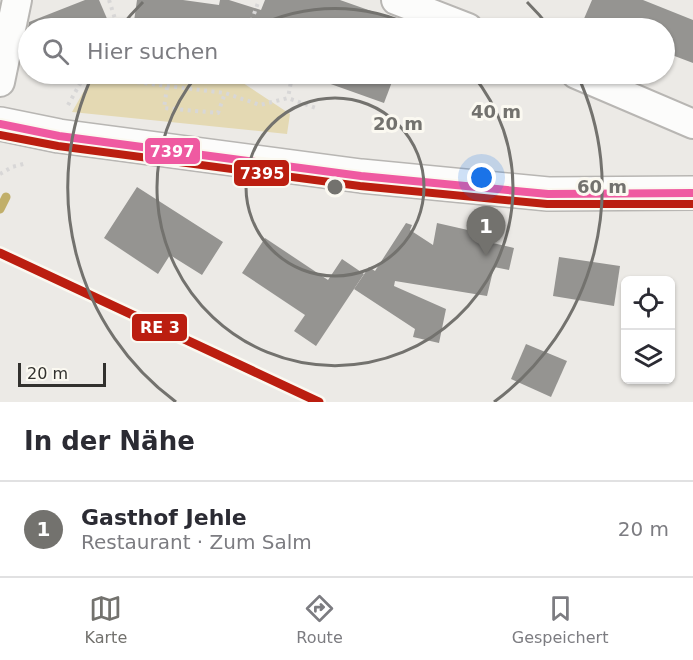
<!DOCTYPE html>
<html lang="de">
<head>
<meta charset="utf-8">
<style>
	:root { --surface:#fff; --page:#f2f2f3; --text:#2b2b33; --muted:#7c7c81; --line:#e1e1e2; --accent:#73726e }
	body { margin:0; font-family:"DejaVu Sans",sans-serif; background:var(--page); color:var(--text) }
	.controls { position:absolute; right:18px; bottom:18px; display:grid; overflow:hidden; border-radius:9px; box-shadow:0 2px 4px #0004 }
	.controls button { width:54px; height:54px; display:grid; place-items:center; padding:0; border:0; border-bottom:2px solid var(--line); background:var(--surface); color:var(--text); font:30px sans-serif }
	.scale { position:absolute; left:18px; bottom:15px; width:88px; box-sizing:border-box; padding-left:6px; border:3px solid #32312e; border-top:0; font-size:16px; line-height:21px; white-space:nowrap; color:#32312e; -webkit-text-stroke:4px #fbf9f1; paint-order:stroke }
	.you { position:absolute; left:482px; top:178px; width:21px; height:21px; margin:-15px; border:4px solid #fff; border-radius:50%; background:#1a73e8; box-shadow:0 0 0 9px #1a73e833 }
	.badge { display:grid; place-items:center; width:39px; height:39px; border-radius:50%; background:var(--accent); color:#fff; font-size:20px; font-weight:700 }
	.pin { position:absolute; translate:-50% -50px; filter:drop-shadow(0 2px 3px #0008) }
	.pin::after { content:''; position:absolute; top:32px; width:21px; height:18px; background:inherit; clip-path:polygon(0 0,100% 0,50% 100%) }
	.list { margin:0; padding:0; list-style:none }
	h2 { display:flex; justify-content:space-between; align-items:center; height:78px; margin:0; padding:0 24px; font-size:26px }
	h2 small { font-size:20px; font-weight:400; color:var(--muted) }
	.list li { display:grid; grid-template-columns:39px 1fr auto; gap:18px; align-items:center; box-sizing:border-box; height:96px; padding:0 24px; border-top:2px solid var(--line) }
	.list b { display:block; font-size:22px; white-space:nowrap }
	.list p { margin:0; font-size:20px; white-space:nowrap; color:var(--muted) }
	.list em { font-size:20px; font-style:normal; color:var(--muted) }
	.icon { flex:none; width:33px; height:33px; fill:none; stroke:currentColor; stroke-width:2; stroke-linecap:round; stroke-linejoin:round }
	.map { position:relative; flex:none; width:693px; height:402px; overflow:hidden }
	.search { position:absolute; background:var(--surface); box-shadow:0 2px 4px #0004; left:18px; right:18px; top:18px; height:66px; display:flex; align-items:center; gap:15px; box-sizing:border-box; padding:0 21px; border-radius:33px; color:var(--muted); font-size:22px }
	.sheet { height:174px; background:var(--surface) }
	nav { display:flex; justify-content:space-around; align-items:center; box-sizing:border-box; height:84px; border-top:2px solid var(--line); background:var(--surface); font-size:16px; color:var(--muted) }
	nav a { display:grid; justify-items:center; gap:3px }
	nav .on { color:var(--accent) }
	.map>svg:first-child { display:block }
</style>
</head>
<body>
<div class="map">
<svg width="693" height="402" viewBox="0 0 693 402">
	<rect width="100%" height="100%" fill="#eceae6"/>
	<path fill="#e4d9b3" d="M100 74H245L243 83 290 114 287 134 72 112 88 84Z"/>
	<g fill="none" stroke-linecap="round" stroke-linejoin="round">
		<path stroke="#c1af6a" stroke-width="9" d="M0 209 6 197"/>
	</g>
	<g fill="#959491">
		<path d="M85 0H99L111 28H28L29 22Z"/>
		<path d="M137 0H183L219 5 220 0H229L261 10 265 0H340L411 25 410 28H133Z"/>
		<path d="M592 0H643L693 20V63L664 52V28H580Z"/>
		<path d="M311 74H395L384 103 311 77Z"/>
		<path d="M137 187 223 242 202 275 170 255 158 274 104 238Z"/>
		<path d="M406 223 412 225 410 230 433 245 437 223 481 233 480 240 514 248 509 270 494 267 487 296 395 281 394 286 446 309 439 343 413 337 415 329 354 289 369 267 375 271Z"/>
		<path d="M265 238 328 280 342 259 364 274 316 346 294 331 305 315 242 273Z"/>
		<path d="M559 257 620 266 614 306 553 296Z"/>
		<path d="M526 344 567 361 551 397 511 379Z"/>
	</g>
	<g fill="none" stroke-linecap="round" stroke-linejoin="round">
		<defs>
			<g id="minor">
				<path d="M396 0 468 28"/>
				<path d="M576 74 693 124"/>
				<path d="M0 82 17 0"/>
			</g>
			<path id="tertiary" d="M0 124 59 136 361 176 548 194 693 193"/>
		</defs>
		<use href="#minor" stroke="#b8b6b3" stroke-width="32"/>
		<use href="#tertiary" stroke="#b8b6b3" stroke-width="36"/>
		<g stroke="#d8d7d7" stroke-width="4" stroke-dasharray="3 4.5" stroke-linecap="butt">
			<path d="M109 0 118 28"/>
			<path d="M249 28 259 0"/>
			<path d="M70 74 225 93 260 105 288 98 316 108"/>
			<path d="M285 74 292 76 288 98"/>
			<path d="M167 87 164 108 218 113 225 93"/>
			<path d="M68 105 81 82 89 74"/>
			<path d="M0 174 12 167 27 163"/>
		</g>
		<use href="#minor" stroke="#fcfcfb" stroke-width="28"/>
		<use href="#tertiary" stroke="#fcfcfb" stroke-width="33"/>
		<defs>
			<path id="bus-1" d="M0 124 59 136 361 176 548 194 693 193"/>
			<path id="bus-2" d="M0 135 58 146 360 186 547 204H693"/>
		</defs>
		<use href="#bus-1" stroke="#fbf9f1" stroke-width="12"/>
		<use href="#bus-2" stroke="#fbf9f1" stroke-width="12"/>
		<use href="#bus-1" stroke="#ef5aa1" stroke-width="8"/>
		<use href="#bus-2" stroke="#bb1e10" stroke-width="8"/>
		<defs>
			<path id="rail-1" d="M0 253 319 402"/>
		</defs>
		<use href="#rail-1" stroke="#fbf9f1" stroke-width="14"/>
		<use href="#rail-1" stroke="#bb1e10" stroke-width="9"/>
	</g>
	<g fill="none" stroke="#73726e" stroke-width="3">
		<circle cx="335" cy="187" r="89"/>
		<path d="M254 28A178 178 0 0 1 416 28M472 74A178 178 0 1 1 198 74"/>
		<path d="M176 402A267 267 0 0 1 93 74M120 28A267 267 0 0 1 143 2M527 2A267 267 0 0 1 550 28M577 74A267 267 0 0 1 494 402"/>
	</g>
	<circle cx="335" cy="187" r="9" fill="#73726e" stroke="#fbf9f1" stroke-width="3"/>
	<g font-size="18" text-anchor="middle" font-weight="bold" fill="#73726e" stroke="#fbf9f1" stroke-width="6" stroke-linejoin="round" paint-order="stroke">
		<text x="496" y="118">40 m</text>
		<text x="398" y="130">20 m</text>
		<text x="602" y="193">60 m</text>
	</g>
	<g stroke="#fbf9f1" stroke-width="2">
		<rect x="144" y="137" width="57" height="28" rx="6" fill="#ef5aa1"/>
		<rect x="233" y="159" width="57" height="28" rx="6" fill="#bb1e10"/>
		<rect x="131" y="313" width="57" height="29" rx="6" fill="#bb1e10"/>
	</g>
	<g font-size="16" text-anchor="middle" font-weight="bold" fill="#fff">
		<text x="172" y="157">7397</text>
		<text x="262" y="179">7395</text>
		<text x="160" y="333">RE 3</text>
	</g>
</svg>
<div class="controls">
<button><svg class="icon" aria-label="locate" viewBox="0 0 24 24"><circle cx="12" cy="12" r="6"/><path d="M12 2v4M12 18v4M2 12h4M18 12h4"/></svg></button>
<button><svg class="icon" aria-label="layers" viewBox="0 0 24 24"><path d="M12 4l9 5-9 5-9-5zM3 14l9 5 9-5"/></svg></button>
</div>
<div class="scale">20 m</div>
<div class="you"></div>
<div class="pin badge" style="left:486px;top:256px">1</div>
<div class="search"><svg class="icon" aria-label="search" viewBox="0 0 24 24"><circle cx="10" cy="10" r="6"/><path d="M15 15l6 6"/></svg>Hier suchen</div>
</div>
<section class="sheet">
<h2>In der Nähe<small></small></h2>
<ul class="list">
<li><span class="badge">1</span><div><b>Gasthof Jehle</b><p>Restaurant · Zum Salm</p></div><em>20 m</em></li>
</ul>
</section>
<nav>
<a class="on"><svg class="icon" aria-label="map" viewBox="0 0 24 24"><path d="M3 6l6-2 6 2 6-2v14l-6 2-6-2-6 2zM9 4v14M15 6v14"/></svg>Karte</a>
<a><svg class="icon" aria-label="directions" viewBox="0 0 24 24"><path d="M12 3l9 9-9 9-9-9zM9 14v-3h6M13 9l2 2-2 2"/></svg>Route</a>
<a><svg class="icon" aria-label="saved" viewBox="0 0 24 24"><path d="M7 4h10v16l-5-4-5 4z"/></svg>Gespeichert</a>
</nav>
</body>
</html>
